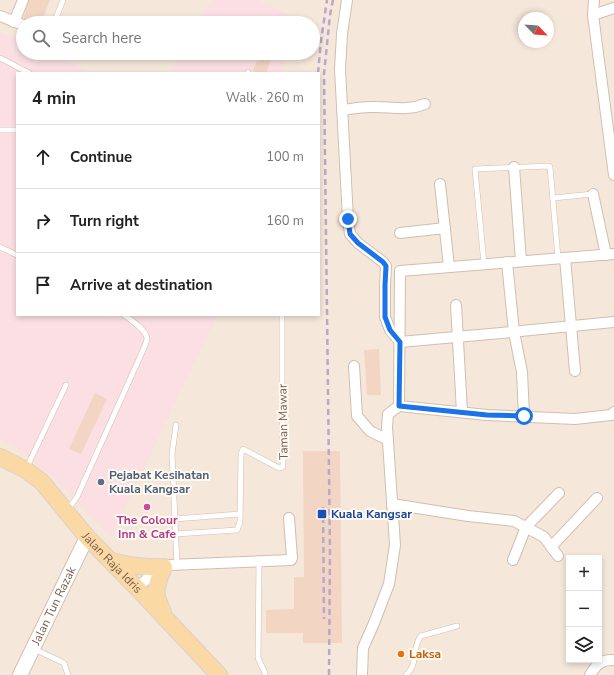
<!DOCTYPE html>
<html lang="en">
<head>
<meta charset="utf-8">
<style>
	:root { --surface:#fff; --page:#f6f6f6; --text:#222; --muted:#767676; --line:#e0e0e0 }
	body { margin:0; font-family:"Nunito Sans",sans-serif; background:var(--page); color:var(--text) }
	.controls { position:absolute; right:12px; bottom:12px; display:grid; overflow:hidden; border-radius:0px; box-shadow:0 2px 6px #0003 }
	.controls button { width:36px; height:36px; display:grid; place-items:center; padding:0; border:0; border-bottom:1px solid var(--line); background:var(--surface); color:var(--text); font:20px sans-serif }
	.compass { position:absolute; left:518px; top:12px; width:36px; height:36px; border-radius:50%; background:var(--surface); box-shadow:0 2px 6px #0003; rotate:115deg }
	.stop { position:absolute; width:12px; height:12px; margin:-9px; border:3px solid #1a73e8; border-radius:50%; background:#fff }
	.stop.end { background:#1a73e8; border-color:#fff; box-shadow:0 1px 4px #0008 }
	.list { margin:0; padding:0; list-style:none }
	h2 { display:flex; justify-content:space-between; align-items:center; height:52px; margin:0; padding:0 16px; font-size:17px }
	h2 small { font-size:13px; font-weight:400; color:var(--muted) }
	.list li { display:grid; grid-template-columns:26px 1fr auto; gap:12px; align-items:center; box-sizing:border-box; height:64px; padding:0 16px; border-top:1px solid var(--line) }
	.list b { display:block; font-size:15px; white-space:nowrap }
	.list em { font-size:13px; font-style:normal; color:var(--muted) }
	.icon { flex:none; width:22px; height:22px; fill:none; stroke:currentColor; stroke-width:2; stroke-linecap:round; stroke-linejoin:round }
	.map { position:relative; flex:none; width:614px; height:675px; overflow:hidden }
	.search { position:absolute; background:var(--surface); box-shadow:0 2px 6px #0003; left:16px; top:16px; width:304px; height:44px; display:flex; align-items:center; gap:10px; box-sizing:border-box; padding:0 14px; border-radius:22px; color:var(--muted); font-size:15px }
	.panel { position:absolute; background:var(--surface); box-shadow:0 2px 6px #0003; left:16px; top:72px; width:304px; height:244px; border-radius:0px }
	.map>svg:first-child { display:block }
</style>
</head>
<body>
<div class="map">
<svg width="614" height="675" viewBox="0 0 614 675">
	<rect width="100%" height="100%" fill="#fdf6ec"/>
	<path fill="#f5e8da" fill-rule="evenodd" d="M0 0H614V675H0ZM524 18H548V42H524ZM23 23H313V53H23ZM17 73H319V315H17ZM569 558H599V660H569Z"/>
	<g fill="#fbdfe3">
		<path d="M212 0H257L290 15 289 23H198Z"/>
		<path d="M0 32 23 42V53H48L93 73H17V315H217L111 537 56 480 16 447 0 439Z"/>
		<path d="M181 53H286L283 73H167L170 72Z"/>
	</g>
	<g fill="#f3d5c3">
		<path d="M29 0H50L41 23H32L23 18Z"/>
		<path d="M260 53H273L266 73H258L253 71Z"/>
		<path d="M379 349 381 395H367L364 350Z"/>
		<path d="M95 393 107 399 81 454 69 449Z"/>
		<path d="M303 451H340L342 643H303V633H266V610L294 609V577H304Z"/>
	</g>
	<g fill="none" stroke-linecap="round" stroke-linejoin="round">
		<defs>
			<g id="lane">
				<path d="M54 23 63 0"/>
				<path d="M0 58 29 73"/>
				<path d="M248 73V72"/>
				<path d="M0 130H17"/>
				<path d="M553 198 593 194"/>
				<path d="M0 247 17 255"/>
				<path d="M484 264 475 169 549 166 550 167 558 258"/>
				<path d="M176 425 172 454 177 565"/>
				<path d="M26 469 66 385"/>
				<path d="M68 509 77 497 144 348C145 345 147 341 147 338 145 329 131 320 124 315"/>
				<path d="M174 519 240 514"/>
				<path d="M175 534 237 530 240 522 241 454 243 449 279 468 283 467 282 391V315"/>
				<path d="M259 561 258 658 265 673"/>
				<path d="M34 649 64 663 68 675"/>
				<path d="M406 675C419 664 411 648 421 636L457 626"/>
			</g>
			<g id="street">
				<path d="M347 0 342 34 340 69 348 219 350 234 358 243 383 262 386 266 385 285V317L390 330 400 342 501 333 614 322"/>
				<path d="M594 0 593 15 614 175"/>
				<path d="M593 15 614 8"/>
				<path d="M0 16 23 25"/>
				<path d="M14 22 23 0"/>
				<path d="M342 110C351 109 361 107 370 107 390 106 405 112 425 104"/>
				<path d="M514 167 521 261"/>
				<path d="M440 184 449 267"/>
				<path d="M593 194 606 255"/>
				<path d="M400 233 445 228"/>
				<path d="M565 258 575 371"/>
				<path d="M507 262 514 332 522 372 524 416"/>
				<path d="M456 305 462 412"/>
				<path d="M354 366 357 416 370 431 388 440"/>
				<path d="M399 406 400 271 614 254"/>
				<path d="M392 504 468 516 514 521 544 537 558 556"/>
				<path d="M551 547 597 498"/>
				<path d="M513 560 526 527 559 493"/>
				<path d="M137 588 158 569 169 565 291 560 292 558 289 518"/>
				<path d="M362 675 363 648 374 623 389 584 395 545 387 427 388 414 399 406 487 415 575 419 611 415 614 412"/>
				<path d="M590 675C596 665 601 659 614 660"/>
			</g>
			<g id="secondary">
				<path id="s1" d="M20 675 87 537"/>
			</g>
			<g id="primary">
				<path id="s2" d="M0 457 26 470 42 482 87 537 137 588 219 675"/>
				<path d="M111 561C130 566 145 568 164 567 160 576 155 586 157 596 158 602 161 607 163 612"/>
			</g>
		</defs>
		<use href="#lane" stroke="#d1beb0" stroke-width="6"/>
		<use href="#street" stroke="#d1beb0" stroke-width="12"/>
		<use href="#secondary" stroke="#d6c0b0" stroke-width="16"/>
		<use href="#primary" stroke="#dad1cd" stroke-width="18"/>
		<use href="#lane" stroke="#fff" stroke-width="5"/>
		<use href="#street" stroke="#fff" stroke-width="10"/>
		<use href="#secondary" stroke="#fff" stroke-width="14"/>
		<use href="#primary" stroke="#fbd9a5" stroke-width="16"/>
		<g stroke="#b9a8c9" stroke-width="2.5" stroke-dasharray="6 4" stroke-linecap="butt">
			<path d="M318 73 321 41 327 0"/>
			<path d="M323 507 324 619"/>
			<path d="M329 675 330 551 324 74 330 15 333 0"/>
		</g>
	</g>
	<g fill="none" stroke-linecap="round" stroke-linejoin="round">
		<path stroke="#1a73e8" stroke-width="5" d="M348 219 350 234 358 243 383 262 386 266 385 285V317L390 330 400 342 399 406 487 415 524 416"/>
	</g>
	<circle fill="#5c6f8a" stroke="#fffaf3" stroke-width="1.5" cx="101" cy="482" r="4"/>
	<circle fill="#d1479c" stroke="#fffaf3" stroke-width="1.5" cx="147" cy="507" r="4"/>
	<rect fill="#1a4fb4" stroke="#fffaf3" stroke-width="1.5" x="317" y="509" width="10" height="10" rx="2"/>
	<circle fill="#e8710a" stroke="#fffaf3" stroke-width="1.5" cx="401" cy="654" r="4"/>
	<g text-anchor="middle" stroke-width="4" stroke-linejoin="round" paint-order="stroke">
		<g font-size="12" fill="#7a5c4d" stroke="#fffaf3">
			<text transform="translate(283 422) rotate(-91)" y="4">Taman Mawar</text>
			<text dy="4" stroke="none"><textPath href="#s2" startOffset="156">Jalan Raja Idris</textPath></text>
			<text dy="4" stroke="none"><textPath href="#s1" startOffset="77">Jalan Tun Razak</textPath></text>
		</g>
		<g font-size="12" font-weight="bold" fill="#4e5e75" stroke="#fffaf3" text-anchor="start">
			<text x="109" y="479">Pejabat Kesihatan<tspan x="109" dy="14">Kuala Kangsar</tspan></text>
		</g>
		<g font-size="12" font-weight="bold" fill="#164399" stroke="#fffaf3" text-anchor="start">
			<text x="331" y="518">Kuala Kangsar</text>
		</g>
		<g font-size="12" font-weight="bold" fill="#b23c85" stroke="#fffaf3">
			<text x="147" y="524">The Colour<tspan x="147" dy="14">Inn &amp; Cafe</tspan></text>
		</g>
		<g font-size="12" font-weight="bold" fill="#c56008" stroke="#fffaf3" text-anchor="start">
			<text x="409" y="658">Laksa</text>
		</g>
	</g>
</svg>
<div class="controls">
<button>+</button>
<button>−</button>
<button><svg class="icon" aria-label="layers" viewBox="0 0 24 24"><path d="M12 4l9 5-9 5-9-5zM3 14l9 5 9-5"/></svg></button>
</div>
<svg class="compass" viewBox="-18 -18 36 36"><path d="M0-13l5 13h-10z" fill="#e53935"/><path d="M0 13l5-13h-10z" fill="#767676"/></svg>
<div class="stop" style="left:524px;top:416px"></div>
<div class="stop end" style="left:348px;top:219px"></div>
<div class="search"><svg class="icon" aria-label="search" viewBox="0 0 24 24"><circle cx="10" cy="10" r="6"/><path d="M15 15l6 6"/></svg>Search here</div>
<section class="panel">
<h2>4 min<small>Walk · 260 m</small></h2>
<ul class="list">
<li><svg class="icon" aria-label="ahead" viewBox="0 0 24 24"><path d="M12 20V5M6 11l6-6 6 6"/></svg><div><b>Continue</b></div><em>100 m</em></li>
<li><svg class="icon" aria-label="right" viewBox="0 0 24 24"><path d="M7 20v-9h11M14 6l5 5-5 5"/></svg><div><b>Turn right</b></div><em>160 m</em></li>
<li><svg class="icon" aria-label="arrive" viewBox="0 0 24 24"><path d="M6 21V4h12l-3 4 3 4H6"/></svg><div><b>Arrive at destination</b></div></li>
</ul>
</section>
</div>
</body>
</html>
